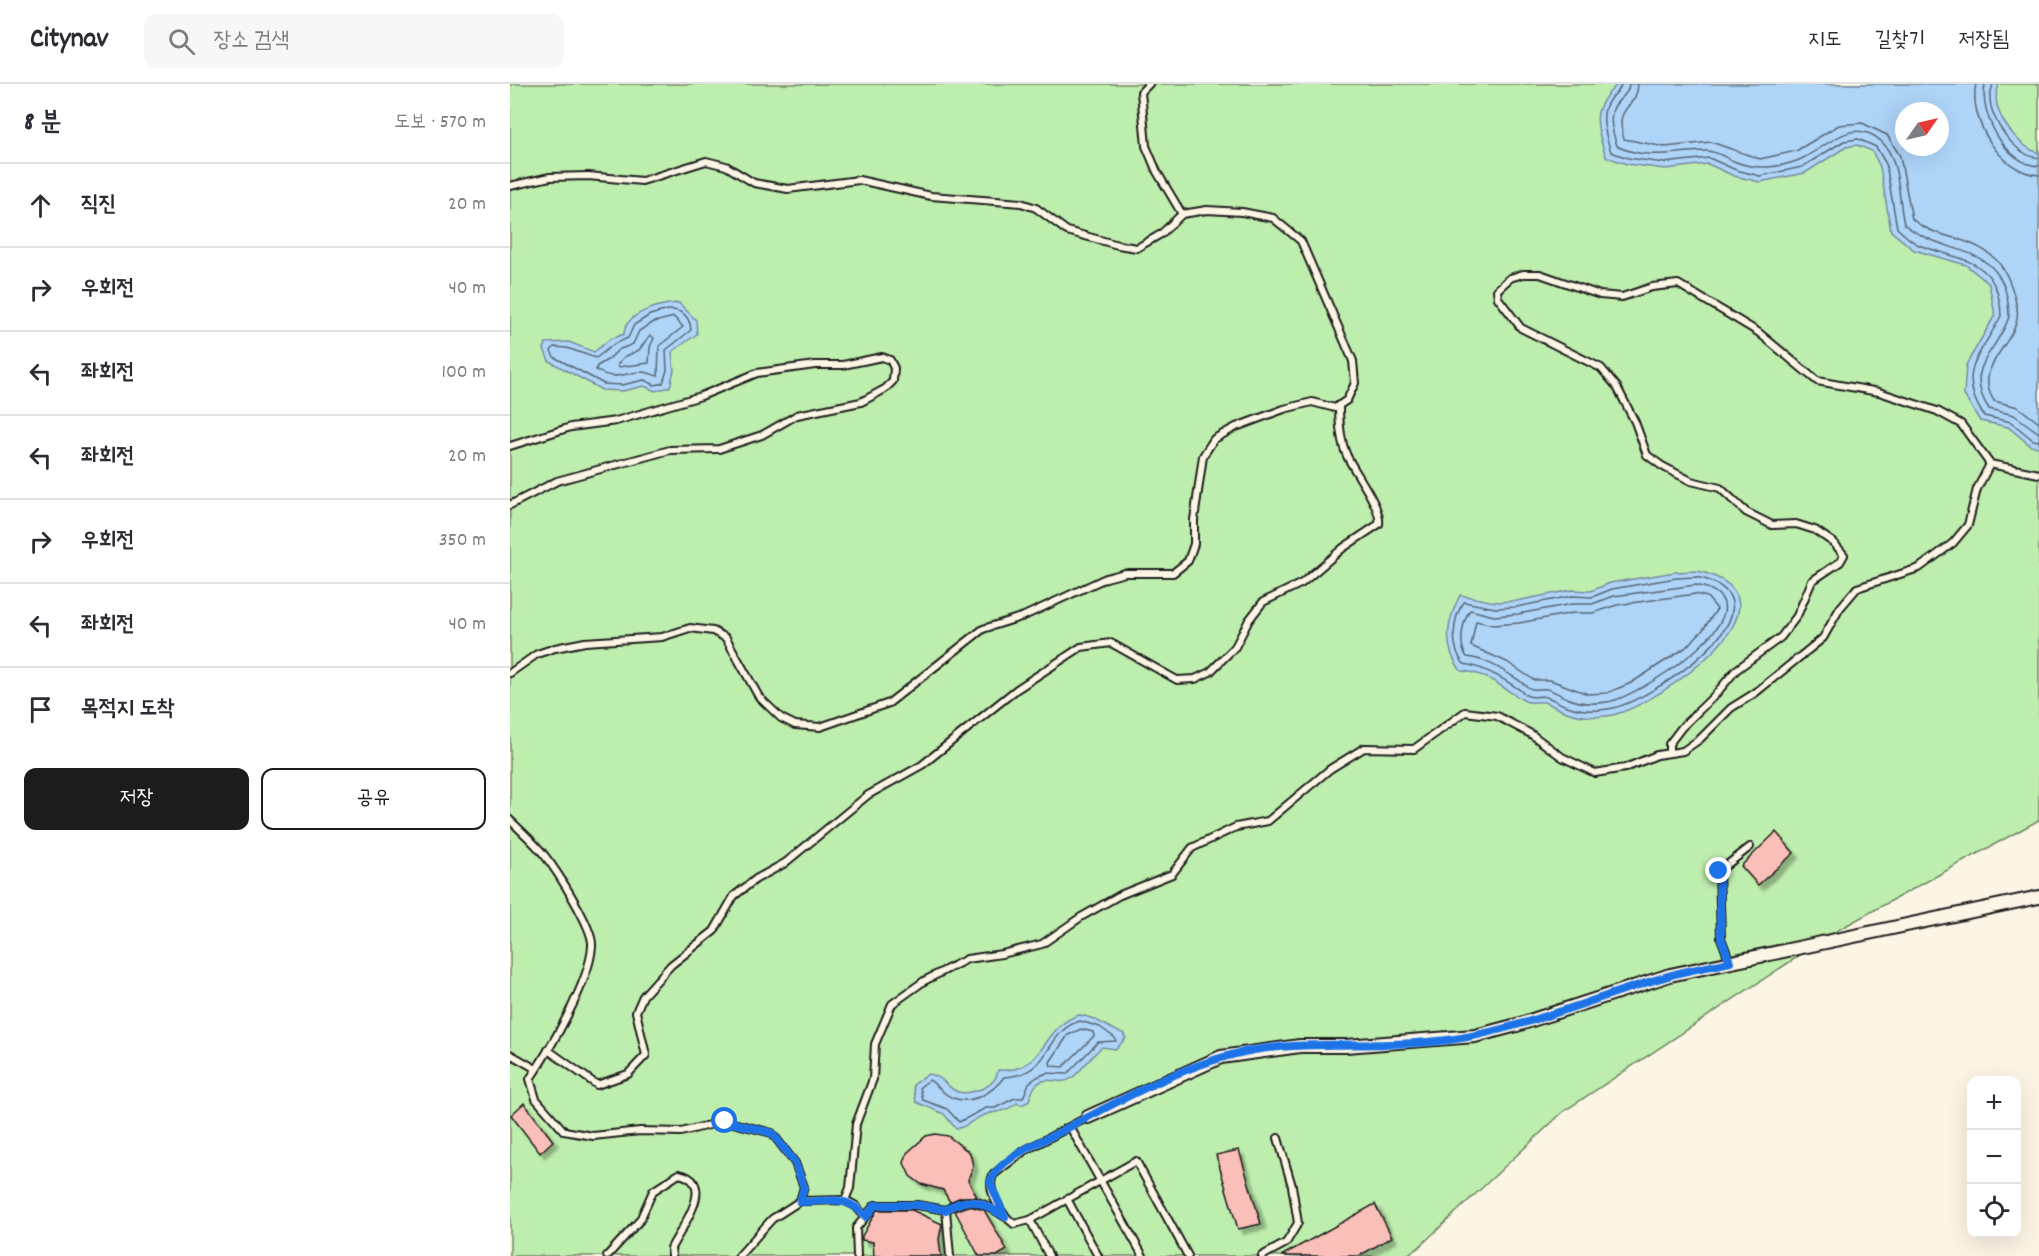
<!DOCTYPE html>
<html lang="ko">
<head>
<meta charset="utf-8">
<style>
	:root { --surface:#fff; --page:#f7f7f7; --text:#2b2b33; --muted:#7c7c81; --line:#e1e1e2; --accent:#1c1c1c }
	body { margin:0; font-family:Dekko,"Poor Story",sans-serif; background:var(--page); color:var(--text) }
	.controls { position:absolute; right:18px; bottom:18px; display:grid; overflow:hidden; border-radius:12px; box-shadow:0 6px 24px #0002 }
	.controls button { width:54px; height:54px; display:grid; place-items:center; padding:0; border:0; border-bottom:2px solid var(--line); background:var(--surface); color:var(--text); font:30px sans-serif }
	.compass { position:absolute; left:1385px; top:18px; width:54px; height:54px; border-radius:50%; background:var(--surface); box-shadow:0 6px 24px #0002; rotate:56deg }
	.stop { position:absolute; width:18px; height:18px; margin:-14px; border:4px solid #1a73e8; border-radius:50%; background:#fff }
	.stop.end { background:#1a73e8; border-color:#fff; box-shadow:0 2px 6px #0008 }
	.list { margin:0; padding:0; list-style:none }
	h2 { display:flex; justify-content:space-between; align-items:center; height:78px; margin:0; padding:0 24px; font-size:26px }
	h2 small { font-size:20px; font-weight:400; color:var(--muted) }
	.list li { display:grid; grid-template-columns:39px 1fr auto; gap:18px; align-items:center; box-sizing:border-box; height:84px; padding:0 24px; border-top:2px solid var(--line) }
	.list b { display:block; font-size:22px; white-space:nowrap }
	.list em { font-size:20px; font-style:normal; color:var(--muted) }
	.actions { display:flex; gap:12px; padding:18px 24px }
	.actions a { flex:1; padding:14px 0; border:2px solid var(--accent); border-radius:12px; text-align:center; font-size:21px; color:var(--accent) }
	.actions .main { background:var(--accent); color:#fff }
	.icon { flex:none; width:33px; height:33px; fill:none; stroke:currentColor; stroke-width:2; stroke-linecap:round; stroke-linejoin:round }
	.map { position:relative; flex:none; width:1529px; height:1172px; overflow:hidden }
	header { display:flex; align-items:center; gap:36px; box-sizing:border-box; height:84px; padding:0 30px; background:var(--surface); border-bottom:2px solid var(--line) }
	header strong { font-size:28px }
	nav { display:flex; gap:33px; margin-inline-start:auto; font-size:21px }
	.search { width:420px; height:54px; background:var(--page); display:flex; align-items:center; gap:15px; box-sizing:border-box; padding:0 21px; border-radius:12px; color:var(--muted); font-size:22px }
	main { display:flex }
	aside { flex:1; background:var(--surface) }
	.map>svg:first-child { display:block }
</style>
</head>
<body>
<header>
<strong>Citynav</strong>
<div class="search"><svg class="icon" aria-label="search" viewBox="0 0 24 24"><circle cx="10" cy="10" r="6"/><path d="M15 15l6 6"/></svg>장소 검색</div>
<nav><a>지도</a><a>길찾기</a><a>저장됨</a></nav>
</header>
<main>
<aside>
<h2>8 분<small>도보 · 570 m</small></h2>
<ul class="list">
<li><svg class="icon" aria-label="ahead" viewBox="0 0 24 24"><path d="M12 20V5M6 11l6-6 6 6"/></svg><div><b>직진</b></div><em>20 m</em></li>
<li><svg class="icon" aria-label="right" viewBox="0 0 24 24"><path d="M7 20v-9h11M14 6l5 5-5 5"/></svg><div><b>우회전</b></div><em>40 m</em></li>
<li><svg class="icon" aria-label="left" viewBox="0 0 24 24"><path d="M17 20v-9H6M10 6l-5 5 5 5"/></svg><div><b>좌회전</b></div><em>100 m</em></li>
<li><svg class="icon" aria-label="left" viewBox="0 0 24 24"><path d="M17 20v-9H6M10 6l-5 5 5 5"/></svg><div><b>좌회전</b></div><em>20 m</em></li>
<li><svg class="icon" aria-label="right" viewBox="0 0 24 24"><path d="M7 20v-9h11M14 6l5 5-5 5"/></svg><div><b>우회전</b></div><em>350 m</em></li>
<li><svg class="icon" aria-label="left" viewBox="0 0 24 24"><path d="M17 20v-9H6M10 6l-5 5 5 5"/></svg><div><b>좌회전</b></div><em>40 m</em></li>
<li><svg class="icon" aria-label="arrive" viewBox="0 0 24 24"><path d="M6 21V4h12l-3 4 3 4H6"/></svg><div><b>목적지 도착</b></div></li>
</ul>
<div class="actions"><a class="main">저장</a><a>공유</a></div>
</aside>
<div class="map">
<svg width="1529" height="1172" viewBox="0 0 1529 1172">
	<defs>
		<filter id="shadow"><feDropShadow dx="5" dy="5" stdDeviation="1.5" flood-color="#0004"/></filter>
	</defs>
	<rect width="100%" height="100%" fill="#fcf5e5"/>
	<filter id="ink" filterUnits="userSpaceOnUse"><feTurbulence type="fractalNoise" baseFrequency=".0167" numOctaves="2"/><feDisplacementMap in="SourceGraphic" scale="12" xChannelSelector="R" yChannelSelector="G"/><feConvolveMatrix kernelMatrix="1 2 1 2 8 2 1 2 1" color-interpolation-filters="sRGB"/></filter>
	<g filter="url(#ink)">
		<path fill="#beeead" stroke="#6d8564" stroke-width="1.5" fill-rule="evenodd" d="M0 0H1529V736L1328 846 1054 1027 908 1164 895 1172H0ZM1394 27H1430V63H1394Z"/>
		<g fill="#aed4f8" stroke="#748aa0" stroke-width="1.5" fill-rule="evenodd">
			<path d="M1108 0H1489C1488 4 1486 10 1486 14 1487 35 1509 63 1529 69V363L1521 362 1498 343 1470 337 1454 311 1456 281 1485 231 1479 200 1456 181 1404 166 1381 147 1370 83 1362 67 1347 61 1336 63 1295 89 1250 98 1224 92 1198 80 1155 85 1117 80 1096 73C1086 40 1079 25 1108 0ZM1394 27H1430V63H1394Z"/>
			<path d="M169 219 186 236 187 250 162 268 164 286 160 303 145 307 134 302 113 307 92 306 39 277 34 265 36 259 59 258 84 268 100 255 114 250C115 228 151 220 169 219Z"/>
			<path d="M1188 487C1300 515 1151 619 1103 631 1088 634 1068 633 1054 627 1047 625 1040 619 1033 618 1027 617 1021 620 1015 617 993 605 977 588 951 587 932 562 937 537 950 511L985 518 1006 517 1062 506 1081 507 1100 499 1165 488Z"/>
			<path d="M569 931C589 933 602 948 613 949L616 954 606 965 592 963C581 972 573 985 562 994 550 1003 537 990 526 1001 522 1005 521 1013 518 1018L511 1021 507 1019C494 1030 486 1026 472 1032 463 1036 456 1043 446 1045L434 1030 406 1018 403 1001 418 990C444 994 435 1019 474 1004 482 1000 487 995 488 986 537 989 530 943 569 931Z"/>
		</g>
		<g fill="none" stroke-linecap="round" stroke-linejoin="round">
			<g stroke="#566674" stroke-width="1.5">
				<path d="M1111 0C1110 8 1105 9 1100 15 1088 30 1096 52 1101 68L1118 74 1154 79 1199 74 1226 86 1250 92 1292 83 1334 57 1348 55 1366 63 1376 80 1387 144C1394 150 1401 158 1409 161 1451 177 1489 174 1491 232 1471 271 1445 288 1474 332L1501 338 1523 356 1529 357"/>
				<path d="M1119 0C1118 11 1112 12 1106 20 1097 32 1103 49 1107 62 1136 77 1166 67 1197 67 1207 67 1217 75 1226 78 1246 86 1269 84 1289 76 1315 66 1341 30 1371 57 1391 76 1388 116 1394 140 1435 175 1498 155 1499 233 1487 269 1452 284 1479 325L1504 331 1529 349"/>
				<path d="M1128 0C1127 27 1103 19 1114 55L1155 63 1201 58 1250 75 1286 67 1329 41 1352 39 1377 51 1390 72 1402 135C1415 146 1428 149 1444 154 1485 165 1499 183 1507 224 1513 258 1460 280 1484 317L1508 323 1529 339"/>
				<path d="M1466 0C1458 35 1490 89 1529 91"/>
				<path d="M1475 0C1469 30 1495 80 1529 82"/>
				<path d="M1483 0C1482 4 1480 10 1480 14 1480 37 1506 72 1529 74"/>
				<path d="M158 226C171 225 180 232 181 246L156 266 157 286 153 299 145 301 134 296 112 301 94 300 44 273 41 267 44 263 57 264 86 274 104 260 118 254 124 241 140 231Z"/>
				<path d="M164 233 173 243 149 262 148 292C143 291 138 288 133 288 114 288 104 298 86 286L87 282 99 275 108 266 123 260 129 247 144 238Z"/>
				<path d="M140 251 144 254 140 263 139 279 108 283V280L114 273 129 266Z"/>
				<path d="M1187 493C1291 518 1137 621 1098 625 1084 627 1070 627 1057 622 1050 620 1044 615 1036 613 1031 611 1024 614 1018 612 1014 611 1011 606 1007 604 991 593 973 583 954 580 940 564 942 534 954 518L985 524 1006 523 1062 512 1082 513 1102 505 1166 494Z"/>
				<path d="M1186 501C1275 520 1130 613 1097 618 1084 620 1070 620 1057 614 1050 611 1043 606 1036 605 1032 604 1027 606 1022 605 1017 604 1012 598 1007 595 991 585 976 575 957 573 948 562 952 538 960 526L984 532 1008 530 1062 520H1082L1104 512Z"/>
				<path d="M1185 510 1197 513 1207 525 1192 547 1175 564 1121 599 1097 609 1078 610 1040 596H1024L997 578 961 562 966 537 983 541 1009 539 1063 529H1083L1107 521Z"/>
				<path d="M570 937 590 943 605 954 606 957 588 958 557 990 537 989 527 993 519 999 513 1014H505L485 1024H476L449 1038 437 1025 413 1016 410 1003 419 996C427 1000 433 1011 443 1014 463 1021 483 1008 494 993 543 991 534 947 570 937Z"/>
				<path d="M571 945 583 948 584 952 553 983 541 982 540 978 558 951Z"/>
			</g>
		</g>
		<g fill="#fbbfb9" stroke="#1c1c1c" stroke-width="1.5" filter="url(#shadow)">
			<path d="M1266 748 1284 769 1248 801 1231 782Z"/>
			<path d="M14 1019 43 1057 30 1069 1 1031Z"/>
			<path d="M425 1050 438 1052 460 1069 463 1082 458 1096 467 1113H451L440 1118 433 1106 411 1100 400 1092 394 1079 397 1069 416 1052Z"/>
			<path d="M729 1066 751 1140 728 1145 706 1071Z"/>
			<path d="M865 1120 882 1153 849 1172H771Z"/>
			<path d="M459 1122 474 1126 497 1166 487 1172H469L445 1127Z"/>
			<path d="M367 1126H402L432 1140 429 1155 431 1172H364L363 1158 352 1156V1152Z"/>
		</g>
		<g fill="none" stroke-linecap="round" stroke-linejoin="round">
			<defs>
				<g id="service">
					<path d="M0 102 40 93 78 92 132 97 196 77 216 82 244 99 278 105 349 96 421 112 511 119 526 124 557 147 608 161 627 164 651 150 672 130"/>
					<path d="M0 362 61 343 106 337 150 324 191 312 247 289 305 281H333L372 273 380 276 384 284 383 297 375 305 351 318 287 331 252 351 209 365 160 366 47 397 0 421"/>
					<path d="M0 589 27 570 45 564 75 558 152 553 180 544 203 547 216 554 249 613 271 634 285 641 310 643 379 619 473 545 514 532 596 494 615 489H663L678 477 684 460V436L693 372 704 355 726 343 774 325 802 318 825 324 837 316 845 299 843 277 791 157 763 134 732 128 697 126 672 130 647 88 636 62 631 8 639 0"/>
					<path d="M1159 669V660L1172 643 1205 611 1226 586 1271 553 1287 532 1302 497 1330 478 1334 471 1324 459 1305 446 1286 440 1262 441 1236 428 1210 404 1181 397 1152 382 1137 371 1125 338 1107 303 1091 284 1011 244 988 214 987 206 1000 194 1013 190H1030L1090 211 1112 213 1142 203 1168 200 1248 248 1307 297 1369 308 1427 327 1451 340 1480 380"/>
					<path d="M0 736C12 748 25 759 35 772 47 787 84 845 82 862 80 898 40 965 20 995L26 1015 54 1047 83 1052 130 1047 171 1048 215 1037 262 1049 285 1079 294 1103 290 1117"/>
					<path d="M1220 878 1211 854 1209 787 1240 763"/>
					<path d="M38 966 87 1001 118 990 136 971 126 928 133 912 161 881 204 847 224 812 246 795 275 779 358 711 412 681 507 605 571 563 601 559 667 596 685 595 700 588 725 563 739 536 753 518 792 499 833 464 869 440C872 424 845 389 837 372 830 357 829 338 829 321"/>
					<path d="M0 970 26 985"/>
					<path d="M578 1033 514 1067 483 1091C476 1108 491 1130 504 1140L520 1136 626 1077 678 1172"/>
					<path d="M560 1043 633 1172"/>
					<path d="M557 1115 588 1172"/>
					<path d="M335 1116 340 1104 346 1040 363 995 365 960 382 920 414 897 457 875 492 870 532 860 571 833 610 811 662 790 682 764 726 743 758 737 820 685 854 664 904 665 955 628 987 632 1021 650 1052 673 1085 689 1115 684 1147 671 1173 667 1190 655 1221 624 1245 609 1313 554 1330 524 1347 504 1409 484 1443 459 1458 441 1467 405 1480 380 1529 390"/>
					<path d="M436 1126 440 1172"/>
					<path d="M520 1136 539 1172"/>
					<path d="M97 1172 130 1136 143 1107 169 1090C208 1098 171 1144 161 1164L162 1172"/>
					<path d="M229 1172 262 1135 290 1117 335 1116 346 1122 355 1133"/>
					<path d="M347 1172 346 1144 365 1121H407L436 1126C459 1110 473 1118 494 1132"/>
					<path d="M752 1172 776 1159 788 1139 782 1102 768 1054"/>
				</g>
				<path id="minor" d="M578 1033 711 973 790 962H836L965 952 1007 941 1160 891 1529 813"/>
			</defs>
			<use href="#service" stroke="#1c1c1c" stroke-width="10"/>
			<use href="#minor" stroke="#1c1c1c" stroke-width="16"/>
			<use href="#service" stroke="#fcf5e5" stroke-width="6"/>
			<use href="#minor" stroke="#fcf5e5" stroke-width="12"/>
		</g>
	</g>
	<g fill="none" stroke-linecap="round" stroke-linejoin="round" filter="url(#ink)">
		<path stroke="#1a73e8" stroke-width="8" d="M215 1037 262 1049 285 1079 294 1103 290 1118C318 1118 336 1109 356 1133L365 1121H407L436 1126C459 1110 473 1119 495 1133L480 1098C490 1073 529 1059 552 1047 610 1016 680 977 744 966 818 955 894 967 967 951 1032 937 1093 911 1158 892 1178 886 1199 883 1220 878L1211 854 1209 787"/>
	</g>
</svg>
<div class="controls">
<button>+</button>
<button>−</button>
<button><svg class="icon" aria-label="locate" viewBox="0 0 24 24"><circle cx="12" cy="12" r="6"/><path d="M12 2v4M12 18v4M2 12h4M18 12h4"/></svg></button>
</div>
<svg class="compass" viewBox="-18 -18 36 36"><path d="M0-13l5 13h-10z" fill="#e53935"/><path d="M0 13l5-13h-10z" fill="#7c7c81"/></svg>
<div class="stop" style="left:215px;top:1037px"></div>
<div class="stop end" style="left:1209px;top:787px"></div>
</div>
</main>
</body>
</html>
